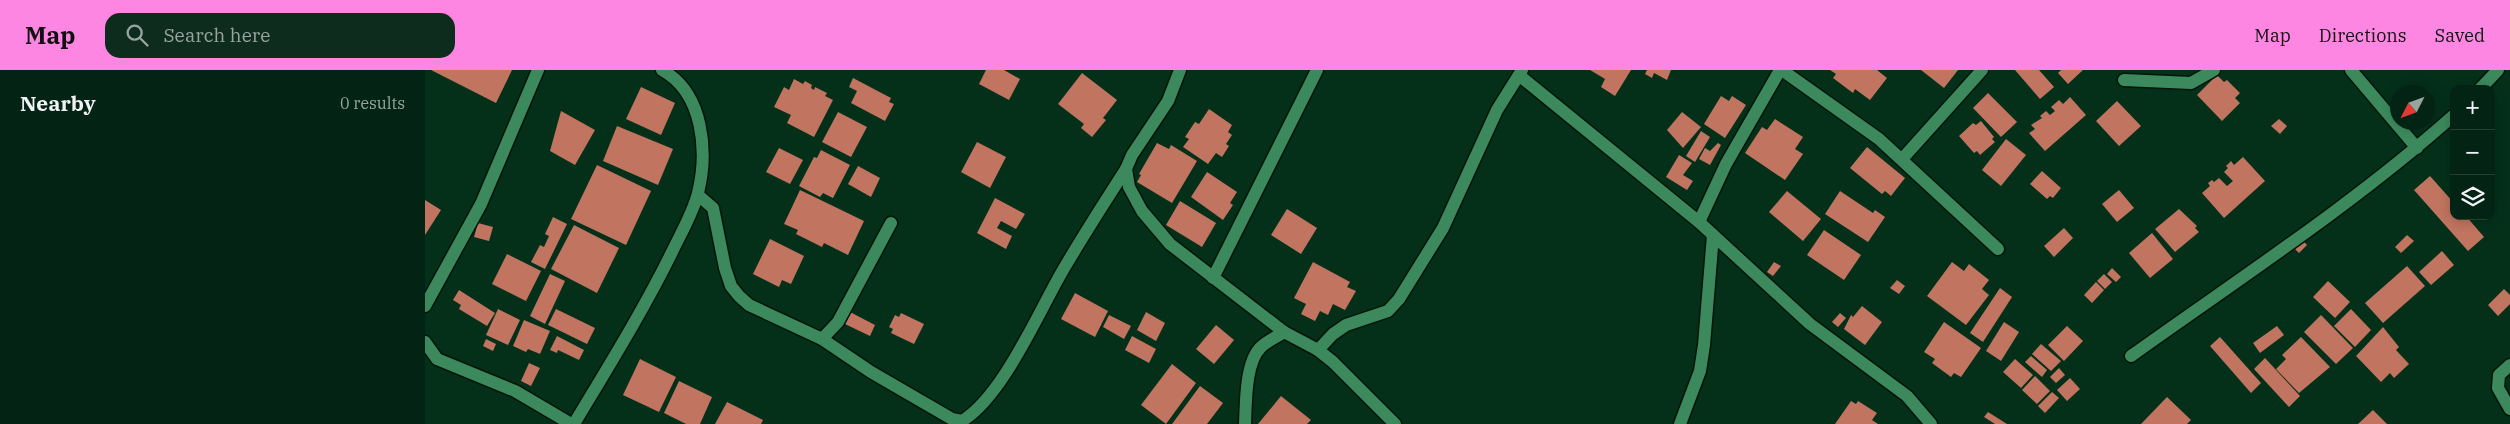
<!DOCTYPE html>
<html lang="en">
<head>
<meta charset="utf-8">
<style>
	:root { --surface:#032414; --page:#0d2c1d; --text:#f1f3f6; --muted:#97a4a0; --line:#244134; --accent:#fd86e2 }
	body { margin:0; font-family:"IBM Plex Serif",serif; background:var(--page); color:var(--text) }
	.controls { position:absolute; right:15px; top:15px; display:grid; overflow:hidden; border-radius:10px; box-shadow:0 2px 12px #0003 }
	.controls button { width:45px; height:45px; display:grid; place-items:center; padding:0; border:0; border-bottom:1px solid var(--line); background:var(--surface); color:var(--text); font:25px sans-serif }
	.compass { position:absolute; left:1965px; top:15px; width:45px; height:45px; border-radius:50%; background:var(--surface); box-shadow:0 2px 12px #0003; rotate:228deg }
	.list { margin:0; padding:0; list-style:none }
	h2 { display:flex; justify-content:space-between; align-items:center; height:65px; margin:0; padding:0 20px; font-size:21px }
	h2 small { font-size:16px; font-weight:400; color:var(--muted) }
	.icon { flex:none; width:28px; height:28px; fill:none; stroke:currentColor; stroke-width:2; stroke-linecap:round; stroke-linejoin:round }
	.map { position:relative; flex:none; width:2085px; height:354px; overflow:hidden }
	header { display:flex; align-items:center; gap:30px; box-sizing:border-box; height:70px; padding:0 25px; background:var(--accent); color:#111 }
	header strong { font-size:24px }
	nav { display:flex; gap:28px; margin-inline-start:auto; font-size:18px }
	.search { width:350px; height:45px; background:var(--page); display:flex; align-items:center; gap:12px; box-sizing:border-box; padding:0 18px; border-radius:15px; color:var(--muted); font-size:19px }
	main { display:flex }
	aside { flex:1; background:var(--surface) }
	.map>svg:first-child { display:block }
</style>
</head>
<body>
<header>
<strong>Map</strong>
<div class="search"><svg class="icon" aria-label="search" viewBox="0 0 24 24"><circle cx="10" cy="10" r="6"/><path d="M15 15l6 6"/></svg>Search here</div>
<nav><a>Map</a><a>Directions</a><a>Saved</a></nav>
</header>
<main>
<aside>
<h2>Nearby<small>0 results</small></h2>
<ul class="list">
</ul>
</aside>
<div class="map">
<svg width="2085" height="354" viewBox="0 0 2085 354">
	<rect width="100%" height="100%" fill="#04301a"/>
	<g fill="#c1745f">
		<path d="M6 0H87L71 33Z"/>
		<path d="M561 0H579L595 9 584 30 554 14Z"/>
		<path d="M1165 0H1206L1190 26 1176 17 1180 9Z"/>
		<path d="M1222 0H1246L1242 10 1229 3 1227 8 1220 4Z"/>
		<path d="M1405 0H1452L1462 8 1445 30 1430 19 1428 23 1408 8 1411 4Z"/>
		<path d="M1496 0H1533L1519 18Z"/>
		<path d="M1590 0H1614L1629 17 1615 29Z"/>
		<path d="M1636 0H1658L1643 14 1633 3Z"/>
		<path d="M657 3 692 30 678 48 681 50 667 67 656 58 659 54 633 34Z"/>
		<path d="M1792 5 1799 12 1802 10 1815 23 1810 28 1815 33 1797 51 1772 25Z"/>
		<path d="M428 8 466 28 464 32 469 34 460 51 426 33 432 21 424 17Z"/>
		<path d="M369 9 378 14 380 11 387 15 386 18 389 20 390 17 402 23 400 26 408 30 389 67 362 53 366 45 349 37 359 17 364 20Z"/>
		<path d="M216 17 250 33 236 65 201 49Z"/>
		<path d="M1563 23 1592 52 1576 67 1548 38Z"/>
		<path d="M1296 26 1304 31 1307 26 1321 35 1300 68 1279 54Z"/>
		<path d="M1645 27 1661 45 1620 81 1604 63 1610 59 1606 55 1617 48 1615 46 1621 41 1625 45 1630 41 1626 37 1634 30 1638 34Z"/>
		<path d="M1692 31 1716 56 1694 76 1671 51Z"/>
		<path d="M784 39 807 55 803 62 807 65 801 74 804 76 797 87 791 83 783 94 758 77 764 69 760 67 770 52 774 54Z"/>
		<path d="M136 41 170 60 150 95 125 81Z"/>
		<path d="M413 42 442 57 426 87 397 72Z"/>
		<path d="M1257 42 1276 57 1258 78 1242 60Z"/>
		<path d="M1350 49 1378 67 1370 79 1378 84 1360 110 1320 83 1337 57 1342 60Z"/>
		<path d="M1854 49 1862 56 1855 64 1846 56Z"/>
		<path d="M1556 51 1569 67 1567 69 1570 72 1555 85 1552 81 1549 83 1534 66 1548 53 1551 55Z"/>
		<path d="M192 56 248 79 233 115 178 91Z"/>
		<path d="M1276 61 1285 67 1270 92 1261 86Z"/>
		<path d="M1581 69 1601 85 1576 116 1557 100Z"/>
		<path d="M552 72 581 87 565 118 536 102Z"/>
		<path d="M732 73 744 79 746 75 772 91 747 133 712 112 716 105 714 104Z"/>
		<path d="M1293 73 1296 75 1285 95 1274 89 1280 78 1285 81Z"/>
		<path d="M1442 77 1480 108 1466 126 1460 121 1457 124 1425 98Z"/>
		<path d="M354 78 378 90 365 114 341 102Z"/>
		<path d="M396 80 425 95 408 128 398 123 395 127 374 116 389 87 392 88Z"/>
		<path d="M1254 85 1267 93 1258 105 1268 111 1262 120 1241 107Z"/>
		<path d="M1818 87 1840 111 1799 148 1777 123 1785 116 1783 113 1787 110 1789 112 1794 108 1802 116 1808 111 1799 102 1803 98 1801 96 1806 91 1809 95Z"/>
		<path d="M172 95 226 121 201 175 146 149Z"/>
		<path d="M433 96 455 108 446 127 423 114Z"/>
		<path d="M1617 101 1636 118 1628 128 1625 126 1622 129 1605 114Z"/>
		<path d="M782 102 812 122 805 133 808 135 798 150 766 127Z"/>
		<path d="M2005 106 2029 133V146H2041L2059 167 2043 181 1989 120Z"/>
		<path d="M375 120 439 151 423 185 399 173 397 177 371 164 373 160 359 154Z"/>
		<path d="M1694 120 1709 138 1692 152 1677 134Z"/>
		<path d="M1362 121 1396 149 1378 171 1344 142Z"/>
		<path d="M1415 121 1448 143 1450 140 1460 147 1443 172 1400 144Z"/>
		<path d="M570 128 600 144 591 159 576 151 572 158 587 166 581 179 552 163Z"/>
		<path d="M0 130 16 140 0 165Z"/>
		<path d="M755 131 791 153 777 177 741 155Z"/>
		<path d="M862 139 892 158 876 184 846 165Z"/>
		<path d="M1754 139 1772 156 1770 158 1774 162 1750 182 1730 159Z"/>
		<path d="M128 147 142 154 120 199 106 192 115 175 119 177 124 166 120 164Z"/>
		<path d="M53 153 68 157 64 171 49 167Z"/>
		<path d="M149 155 194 178 172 223 126 199Z"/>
		<path d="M1639 158 1648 168 1629 187 1619 176Z"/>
		<path d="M1399 160 1436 185 1419 210 1382 185Z"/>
		<path d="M1727 163 1748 189 1725 208 1704 183Z"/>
		<path d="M1982 165 1989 171 1976 183 1970 177Z"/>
		<path d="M1873 166 1882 175 1874 183 1865 174Z"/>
		<path d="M345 169 379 186 366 214 357 210 354 217 328 204Z"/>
		<path d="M2017 181 2029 195 2006 215 1994 202Z"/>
		<path d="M82 184 116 201 101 231 67 214Z"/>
		<path d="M888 192 925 212 922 217 931 221 920 240 908 234 903 245 895 241 890 251 876 244 881 234 869 228Z"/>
		<path d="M1349 192 1356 196 1348 206 1342 202Z"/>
		<path d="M1527 192 1539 201 1544 194 1564 210 1557 219 1564 225 1541 255 1502 226Z"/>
		<path d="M1982 196 2000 216 1958 253 1940 233Z"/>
		<path d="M1687 198 1696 207 1691 212 1682 204Z"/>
		<path d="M125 204 140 211 120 254 105 246Z"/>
		<path d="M1679 204 1687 212 1680 219 1672 211Z"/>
		<path d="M1472 210 1480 216 1474 224 1465 218Z"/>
		<path d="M1903 211 1925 232 1910 248 1888 227Z"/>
		<path d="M1671 212 1679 220 1667 233 1659 225Z"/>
		<path d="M1575 218 1587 227 1558 272 1545 263Z"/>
		<path d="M2079 219 2085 225V234L2073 246 2063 235Z"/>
		<path d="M34 220 70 243 62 256 34 239 36 235 28 230Z"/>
		<path d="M650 223 683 241 670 267 636 249Z"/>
		<path d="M1437 236 1457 252 1440 275 1419 259 1426 245 1428 247Z"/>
		<path d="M73 239 95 250 83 275 61 265Z"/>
		<path d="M131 239 170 258 162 274 123 255Z"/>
		<path d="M1926 239 1946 260 1930 277 1909 256Z"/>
		<path d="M425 242 450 255 445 266 420 254Z"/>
		<path d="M721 242 740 253 731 271 712 260Z"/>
		<path d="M476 243 499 254 489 274 466 263 468 259 464 257 470 245 474 247Z"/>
		<path d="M1415 243 1421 248 1413 257 1407 252Z"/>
		<path d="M684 245 706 256 699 269 678 257Z"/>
		<path d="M1896 245 1928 278 1911 294 1879 262Z"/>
		<path d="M99 250 125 261 115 284 103 279 101 282 88 276Z"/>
		<path d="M1519 252 1556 278 1536 307 1529 303 1526 307 1507 293 1510 289 1499 282Z"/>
		<path d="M1579 252 1594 262 1576 291 1561 281Z"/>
		<path d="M791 255 809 270 789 294 771 279Z"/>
		<path d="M1642 256 1658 271 1639 291 1623 275Z"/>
		<path d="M1852 256 1859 265 1835 283 1828 273Z"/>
		<path d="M1958 257 1974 277 1971 280 1984 294 1969 308 1965 303 1956 312 1931 286Z"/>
		<path d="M132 266 159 280 154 290 133 280 132 283 125 280Z"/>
		<path d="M707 266 731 279 724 293 700 280Z"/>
		<path d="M1795 267 1836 313 1826 323 1785 276Z"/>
		<path d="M1876 267 1905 297 1874 323 1851 299 1861 289 1857 285Z"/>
		<path d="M61 269 71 274 68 281 58 276Z"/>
		<path d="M1616 274 1636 291 1626 301 1607 284Z"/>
		<path d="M1606 286 1622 300 1617 307 1600 292Z"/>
		<path d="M1840 288 1875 326 1864 337 1829 299Z"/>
		<path d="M215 289 251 307 234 342 198 325Z"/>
		<path d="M1590 289 1608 305 1596 318 1578 302Z"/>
		<path d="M104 293 115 298 106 316 96 311Z"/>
		<path d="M747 294 771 313 741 354 716 335Z"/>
		<path d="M1634 298 1640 305 1631 313 1625 307Z"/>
		<path d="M1610 306 1625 321 1612 334 1597 320Z"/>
		<path d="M1645 308 1655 319 1642 331 1632 320Z"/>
		<path d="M254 311 287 327 275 354H261L239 343Z"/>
		<path d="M775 316 798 333 782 354H747Z"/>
		<path d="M1627 322 1634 328 1620 343 1613 336Z"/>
		<path d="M856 326 886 350 882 354H833Z"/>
		<path d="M1742 327 1766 350 1762 354H1716Z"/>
		<path d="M1426 331 1431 334 1433 331 1452 343 1447 350 1453 354H1410Z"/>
		<path d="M302 332 338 350 336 354H290Z"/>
		<path d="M1948 340 1962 354H1933Z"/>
		<path d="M1563 342 1582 354H1570L1559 347Z"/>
	</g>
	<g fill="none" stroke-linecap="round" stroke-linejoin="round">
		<defs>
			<g id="street">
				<path d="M755 0 743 31 707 85 701 99 704 117 717 141 745 174 859 262 893 280 908 292 970 354"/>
				<path d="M1357 0 1454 69 1573 179"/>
				<path d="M1926 0 1992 78"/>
				<path d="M1095 6 1274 152 1385 254 1482 326 1506 354"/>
				<path d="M1699 10 1766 13 1789 0"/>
				<path d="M2055 19 2073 0"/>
				<path d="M1478 88 1557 0"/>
				<path d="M273 125 288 138 300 198 306 216 314 226 324 235 397 269 446 302 527 349 537 351C578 326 613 243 638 200 658 166 679 133 701 99"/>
				<path d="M1274 152 1301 94 1355 0"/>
				<path d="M788 208 892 0"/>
				<path d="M0 236 56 134 113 0"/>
				<path d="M397 269 413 252 466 153"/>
				<path d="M0 272 12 289 90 321 146 354"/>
				<path d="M893 280 908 264 921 255 963 241 974 229 1018 158 1072 40 1097 0"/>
				<path d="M1706 286C1815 208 1929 134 2029 45"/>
				<path d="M2085 295 2074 305 2073 318 2085 339"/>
				<path d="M149 354C183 297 218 241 247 182 256 163 268 143 273 123 283 82 279 23 237 0"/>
				<path d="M820 354C821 334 820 292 836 277 842 271 852 267 859 262"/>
				<path d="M1255 354 1275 301 1279 275 1288 165"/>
			</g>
		</defs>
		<use href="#street" stroke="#001508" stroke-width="15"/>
		<use href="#street" stroke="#3c895d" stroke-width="12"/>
	</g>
</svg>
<div class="controls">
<button>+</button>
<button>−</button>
<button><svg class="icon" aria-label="layers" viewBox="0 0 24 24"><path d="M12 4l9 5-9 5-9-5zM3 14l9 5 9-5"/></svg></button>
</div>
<svg class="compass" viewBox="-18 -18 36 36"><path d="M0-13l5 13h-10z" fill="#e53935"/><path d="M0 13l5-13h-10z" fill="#97a4a0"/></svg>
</div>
</main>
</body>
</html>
